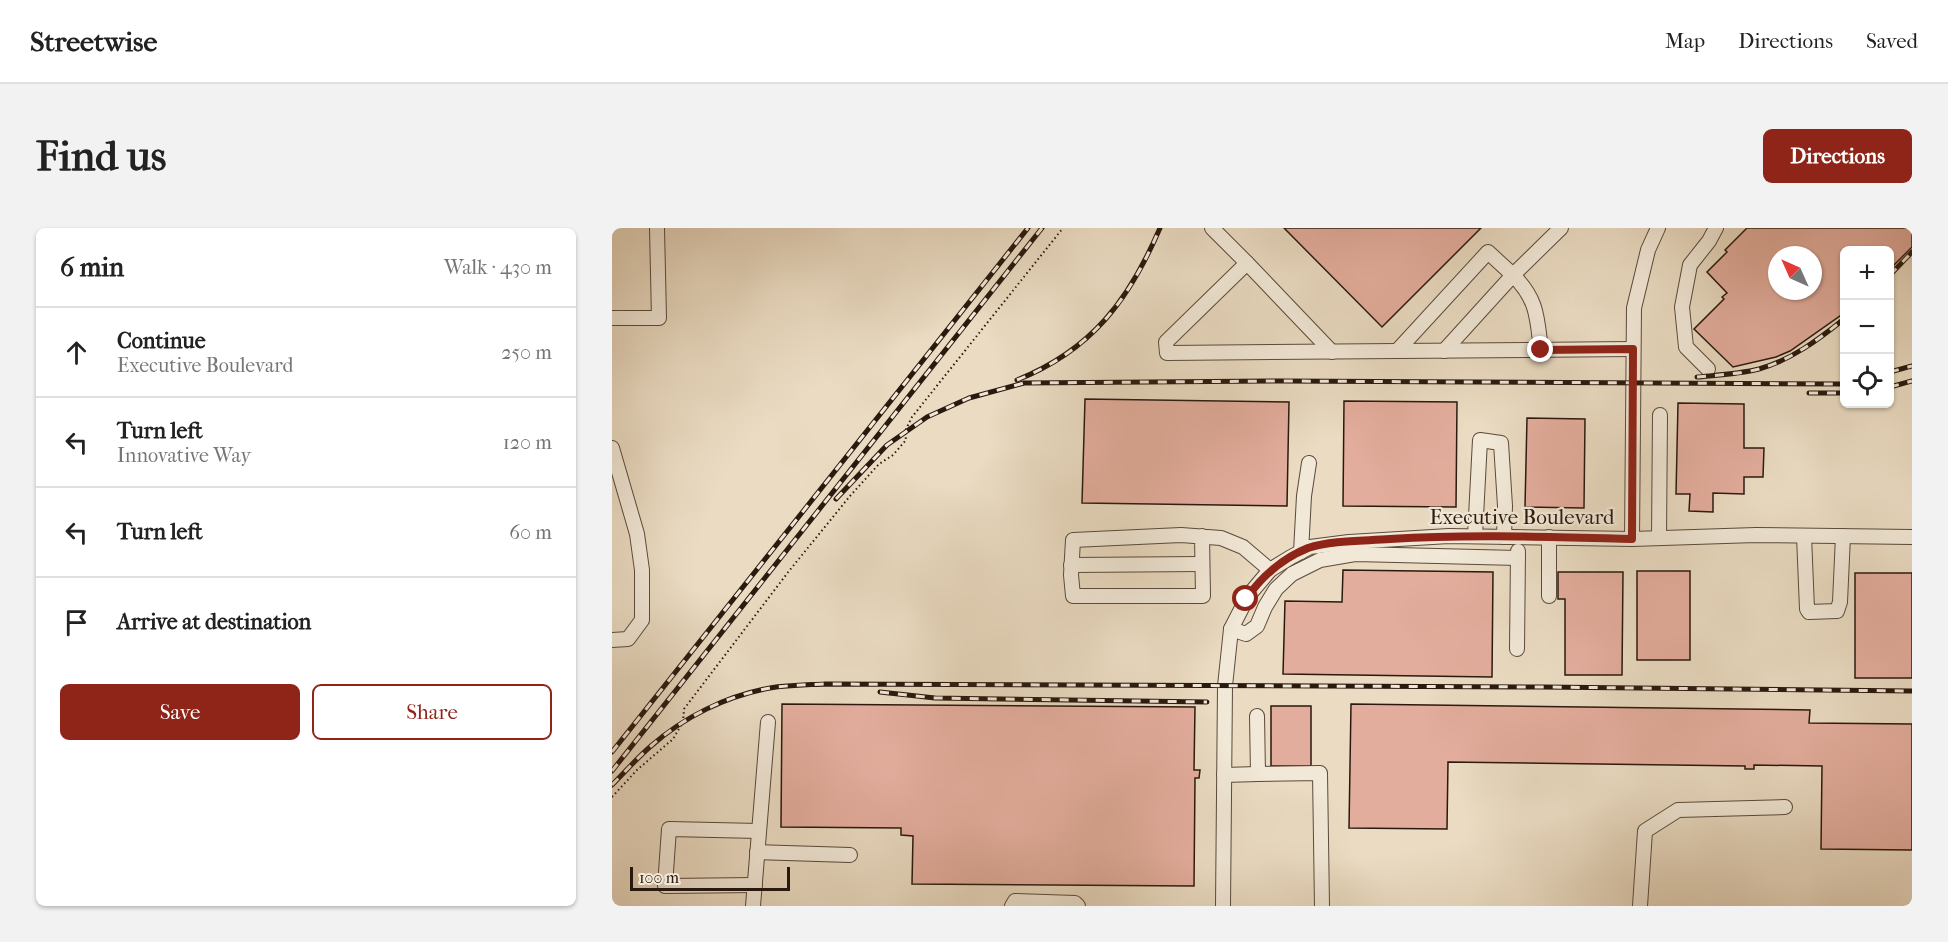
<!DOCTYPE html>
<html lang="en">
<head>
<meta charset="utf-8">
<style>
	:root { --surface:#fff; --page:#f2f2f2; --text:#222; --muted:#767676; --line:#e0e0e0; --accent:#8f2418 }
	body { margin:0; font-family:"IM FELL French Canon",serif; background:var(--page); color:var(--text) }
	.controls { position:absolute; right:18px; top:18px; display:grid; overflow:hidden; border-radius:9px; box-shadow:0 2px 4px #0004 }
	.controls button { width:54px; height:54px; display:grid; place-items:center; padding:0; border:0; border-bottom:2px solid var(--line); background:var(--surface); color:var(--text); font:30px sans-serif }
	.compass { position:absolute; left:1156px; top:18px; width:54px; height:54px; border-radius:50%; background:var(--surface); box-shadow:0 2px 4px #0004; rotate:315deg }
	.scale { position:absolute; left:18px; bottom:15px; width:160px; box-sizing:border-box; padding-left:6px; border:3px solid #2a190e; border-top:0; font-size:16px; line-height:21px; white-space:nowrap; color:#2a190e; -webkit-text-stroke:4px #f1e8d7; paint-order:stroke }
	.stop { position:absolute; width:18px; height:18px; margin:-14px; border:4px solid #8f2418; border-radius:50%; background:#fff }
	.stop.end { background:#8f2418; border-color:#fff; box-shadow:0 2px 6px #0008 }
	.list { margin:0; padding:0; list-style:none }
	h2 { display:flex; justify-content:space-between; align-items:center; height:78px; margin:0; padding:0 24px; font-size:26px }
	h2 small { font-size:20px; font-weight:400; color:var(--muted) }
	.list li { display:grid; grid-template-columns:39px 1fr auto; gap:18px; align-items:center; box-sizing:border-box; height:90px; padding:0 24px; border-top:2px solid var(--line) }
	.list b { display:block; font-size:22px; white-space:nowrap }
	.list p { margin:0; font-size:20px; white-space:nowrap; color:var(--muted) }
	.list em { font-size:20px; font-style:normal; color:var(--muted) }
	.actions { display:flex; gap:12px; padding:18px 24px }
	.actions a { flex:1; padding:14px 0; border:2px solid var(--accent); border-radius:9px; text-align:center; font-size:21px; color:var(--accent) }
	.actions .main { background:var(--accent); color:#fff }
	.icon { flex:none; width:33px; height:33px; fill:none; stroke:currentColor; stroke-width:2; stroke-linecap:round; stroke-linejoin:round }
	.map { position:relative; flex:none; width:1300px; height:678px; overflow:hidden; border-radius:9px }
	header { display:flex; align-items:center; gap:36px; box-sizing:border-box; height:84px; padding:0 30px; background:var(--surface); border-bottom:2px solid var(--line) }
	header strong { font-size:28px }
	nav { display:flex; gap:33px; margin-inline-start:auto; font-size:21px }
	.intro { display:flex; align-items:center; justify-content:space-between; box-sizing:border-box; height:144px; padding:0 36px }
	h1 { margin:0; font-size:42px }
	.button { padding:15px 27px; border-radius:9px; background:var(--accent); color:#fff; font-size:21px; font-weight:700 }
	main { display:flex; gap:36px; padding:0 36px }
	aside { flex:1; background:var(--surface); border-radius:9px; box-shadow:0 2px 4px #0004 }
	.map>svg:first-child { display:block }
</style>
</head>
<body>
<header>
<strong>Streetwise</strong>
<nav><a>Map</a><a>Directions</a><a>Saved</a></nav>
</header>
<div class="intro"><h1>Find us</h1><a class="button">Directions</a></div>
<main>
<aside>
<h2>6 min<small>Walk · 430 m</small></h2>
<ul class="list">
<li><svg class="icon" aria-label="ahead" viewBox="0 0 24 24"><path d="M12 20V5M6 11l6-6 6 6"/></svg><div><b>Continue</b><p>Executive Boulevard</p></div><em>250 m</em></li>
<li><svg class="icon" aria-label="left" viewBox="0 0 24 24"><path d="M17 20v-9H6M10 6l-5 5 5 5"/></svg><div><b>Turn left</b><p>Innovative Way</p></div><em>120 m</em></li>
<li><svg class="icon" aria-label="left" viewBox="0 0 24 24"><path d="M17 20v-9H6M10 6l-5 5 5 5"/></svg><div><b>Turn left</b></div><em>60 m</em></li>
<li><svg class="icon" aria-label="arrive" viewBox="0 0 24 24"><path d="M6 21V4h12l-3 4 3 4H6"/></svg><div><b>Arrive at destination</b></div></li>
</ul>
<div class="actions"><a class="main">Save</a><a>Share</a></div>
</aside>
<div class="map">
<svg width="1300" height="678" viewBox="0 0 1300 678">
	<rect width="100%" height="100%" fill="#eadbc2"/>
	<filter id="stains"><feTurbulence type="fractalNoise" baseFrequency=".00333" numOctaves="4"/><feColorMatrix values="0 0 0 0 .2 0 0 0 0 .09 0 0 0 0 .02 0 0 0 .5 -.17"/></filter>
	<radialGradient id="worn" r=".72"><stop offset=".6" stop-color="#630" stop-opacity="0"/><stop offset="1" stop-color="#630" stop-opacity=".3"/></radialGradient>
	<g fill="#e3ad9d" stroke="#2a190e" stroke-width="1.5" fill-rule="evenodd">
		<path d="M672 0H869L770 99Z"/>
		<path d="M1135 0H1300V19L1278 41V22H1232V85L1178 123 1164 129 1121 139 1082 101 1112 71 1110 69 1115 65 1095 44 1115 24 1113 22ZM1165 27H1201V63H1165Z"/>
		<path d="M473 171 677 174 675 278 470 275Z"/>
		<path d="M732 173 845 174 844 279 731 278Z"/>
		<path d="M1066 175 1132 176V220H1152L1151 249H1132V266L1101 265V284L1077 283 1078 266H1064Z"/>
		<path d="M915 190 973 191 972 280 913 279Z"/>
		<path d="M731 342 881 344 880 449 671 446 673 373 730 374Z"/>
		<rect x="1025" y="343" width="53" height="89"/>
		<path d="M946 344H1011L1010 447H953V371H946Z"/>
		<rect x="1243" y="345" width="57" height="105"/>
		<path d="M170 476 583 479 582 542H588L587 550H583L582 658 300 656 301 608 289 607V600L169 599Z"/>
		<path d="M739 476 1198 482 1197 495 1300 496V622L1209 621 1210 538 1142 537V541H1133V538L836 534 835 601 737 600Z"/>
		<rect x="659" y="478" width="40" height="60"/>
	</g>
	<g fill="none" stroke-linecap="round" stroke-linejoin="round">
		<defs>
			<g id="minor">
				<path d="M600 0 635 35 554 114 555 125 1021 121"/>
				<path d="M635 35 720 124"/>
				<path d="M0 90H47L45 0"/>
				<path d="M929 122C925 90 926 72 901 47L949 0"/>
				<path d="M785 123 876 24 901 47 832 123"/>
				<path d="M1096 141 1074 119 1070 79 1078 37 1097 13 1104 0"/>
				<path d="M0 220 25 306 30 342V392L16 411 0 412"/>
				<path d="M590 308 591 368H461L459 347 461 312 569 307 609 310 631 319 658 342"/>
				<path d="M863 308 868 212 889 215 893 278 892 309"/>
				<path d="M1192 308 1195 381 1197 384 1225 383 1228 374 1231 308"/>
				<path d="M1047 310 1048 187"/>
				<path d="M1020 311 1022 80 1036 22 1046 0"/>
				<path d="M689 324 692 268 697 235"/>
				<path d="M459 337 590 336"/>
				<path d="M937 368V309"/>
				<path d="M619 401 634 406 645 398 653 379 664 361 680 346 708 332 743 326 906 330"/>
				<path d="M905 421 906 323"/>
				<path d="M645 488 646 546 708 545 710 678"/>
				<path d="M612 547 646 546"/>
				<path d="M145 624 238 627"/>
				<path d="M143 657 53 658 57 601 147 603"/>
				<path d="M141 678 156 494"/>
				<path d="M400 678 403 673 463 675 466 678"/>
				<path d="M611 678 613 458 619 401 636 368 658 342 679 329 698 319 737 314 837 308 1020 311 1144 307 1300 309"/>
				<path d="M1028 678 1033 603 1066 582 1173 579"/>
			</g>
		</defs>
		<use href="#minor" stroke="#5a4a3b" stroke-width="16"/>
		<path stroke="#2a190e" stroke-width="2" stroke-dasharray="1.5 3" stroke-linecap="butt" d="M0 569 25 542 61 511 71 494 72 481 177 343 238 268 267 236 281 227 294 212 293 203 300 189 451 0"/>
		<use href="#minor" stroke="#f1e8d7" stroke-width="14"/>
		<defs>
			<g id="rail">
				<path d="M1278 47 1300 24"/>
				<path d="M1278 144 1300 138"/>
				<path d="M1085 149C1106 147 1127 146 1147 141 1179 132 1206 112 1232 91"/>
				<path d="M405 152C480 122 517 72 548 0"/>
				<path d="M1278 159 1300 153"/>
				<path d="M1197 165H1232"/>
				<path d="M224 271 275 217 315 189 357 170 412 155 668 153 1232 156"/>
				<path d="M268 464 323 470 595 474"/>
				<path d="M0 524 416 0"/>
				<path d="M0 543 430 0"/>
				<path d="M0 557C13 544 25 530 39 518 72 489 114 468 158 460 176 457 194 457 213 456L930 459 1300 463"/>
			</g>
		</defs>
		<use href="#rail" stroke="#2a190e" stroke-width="5"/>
		<use href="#rail" stroke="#f1e8d7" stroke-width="3" stroke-dasharray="9" stroke-linecap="butt"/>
	</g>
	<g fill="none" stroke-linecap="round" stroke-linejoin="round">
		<path stroke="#8f2418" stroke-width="8" d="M634 371C649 349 671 330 696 320 720 312 753 313 778 311 858 306 939 309 1020 311L1021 121 929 122"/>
	</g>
	<g text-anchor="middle" stroke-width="4.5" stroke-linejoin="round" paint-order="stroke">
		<g font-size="21" fill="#2a190e" stroke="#f1e8d7">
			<text x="910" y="296">Executive Boulevard</text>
		</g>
	</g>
	<rect width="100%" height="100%" filter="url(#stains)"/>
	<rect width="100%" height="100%" fill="url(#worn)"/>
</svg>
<div class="controls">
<button>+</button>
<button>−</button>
<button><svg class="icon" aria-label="locate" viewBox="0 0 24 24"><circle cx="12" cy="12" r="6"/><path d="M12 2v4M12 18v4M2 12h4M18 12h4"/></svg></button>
</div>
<svg class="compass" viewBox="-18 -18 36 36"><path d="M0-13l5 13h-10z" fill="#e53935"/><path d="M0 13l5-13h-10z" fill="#767676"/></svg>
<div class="scale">100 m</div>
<div class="stop" style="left:634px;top:371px"></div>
<div class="stop end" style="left:929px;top:122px"></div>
</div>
</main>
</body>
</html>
